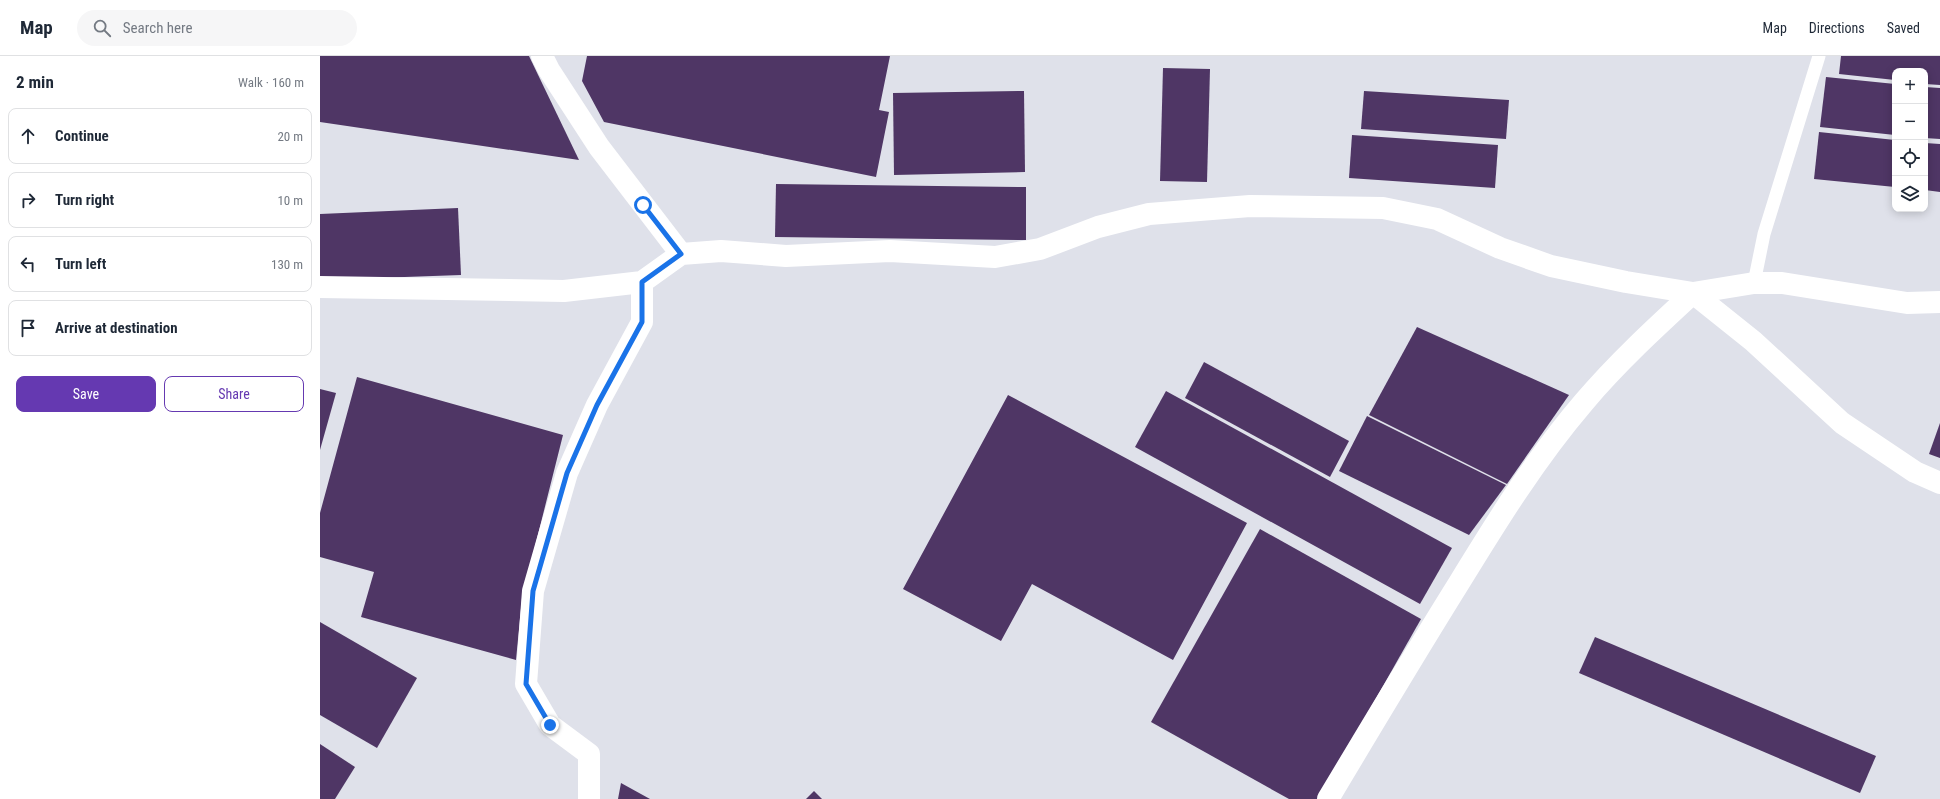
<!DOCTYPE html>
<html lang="en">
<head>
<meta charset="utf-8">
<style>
	:root { --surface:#fff; --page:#f6f6f7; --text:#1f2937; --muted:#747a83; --line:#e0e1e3; --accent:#6539b1 }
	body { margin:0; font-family:"Roboto Condensed",sans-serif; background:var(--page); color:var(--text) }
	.controls { position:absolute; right:12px; top:12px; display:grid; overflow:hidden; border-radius:8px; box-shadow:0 2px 10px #0003 }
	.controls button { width:36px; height:36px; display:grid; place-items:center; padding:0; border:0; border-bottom:1px solid var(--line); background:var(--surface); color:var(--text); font:20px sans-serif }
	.stop { position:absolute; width:12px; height:12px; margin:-9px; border:3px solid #1a73e8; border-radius:50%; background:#fff }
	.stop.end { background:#1a73e8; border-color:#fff; box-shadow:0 1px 4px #0008 }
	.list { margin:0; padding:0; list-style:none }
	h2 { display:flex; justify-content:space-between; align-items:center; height:52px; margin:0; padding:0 16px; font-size:17px }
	h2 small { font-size:13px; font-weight:400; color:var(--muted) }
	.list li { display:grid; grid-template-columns:26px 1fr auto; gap:12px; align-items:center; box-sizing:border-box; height:56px; margin:0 8px 8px; padding:0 8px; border:1px solid var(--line); border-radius:8px }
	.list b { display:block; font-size:15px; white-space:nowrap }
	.list em { font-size:13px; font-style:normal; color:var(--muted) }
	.actions { display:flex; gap:8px; padding:12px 16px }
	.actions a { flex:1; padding:9px 0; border:1px solid var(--accent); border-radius:8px; text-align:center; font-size:14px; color:var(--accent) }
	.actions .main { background:var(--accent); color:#fff }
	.icon { flex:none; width:22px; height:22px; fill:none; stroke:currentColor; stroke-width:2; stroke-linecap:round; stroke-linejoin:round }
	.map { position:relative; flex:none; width:1620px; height:743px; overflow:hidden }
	header { display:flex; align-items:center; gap:24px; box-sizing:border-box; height:56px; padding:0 20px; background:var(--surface); border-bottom:1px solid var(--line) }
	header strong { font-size:19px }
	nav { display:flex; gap:22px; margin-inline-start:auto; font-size:14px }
	.search { width:280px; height:36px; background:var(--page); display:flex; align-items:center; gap:10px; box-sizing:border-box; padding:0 14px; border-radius:22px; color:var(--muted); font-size:15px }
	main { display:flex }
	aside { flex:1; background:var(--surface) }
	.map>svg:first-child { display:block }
</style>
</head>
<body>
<header>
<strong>Map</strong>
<div class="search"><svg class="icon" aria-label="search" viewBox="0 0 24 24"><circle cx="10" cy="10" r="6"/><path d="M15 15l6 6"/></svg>Search here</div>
<nav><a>Map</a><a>Directions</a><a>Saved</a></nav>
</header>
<main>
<aside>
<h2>2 min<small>Walk · 160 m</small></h2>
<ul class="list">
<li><svg class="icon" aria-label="ahead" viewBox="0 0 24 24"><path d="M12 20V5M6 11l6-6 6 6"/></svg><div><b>Continue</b></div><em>20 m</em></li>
<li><svg class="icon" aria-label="right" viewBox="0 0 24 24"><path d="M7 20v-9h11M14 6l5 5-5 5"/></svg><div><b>Turn right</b></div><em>10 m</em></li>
<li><svg class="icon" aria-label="left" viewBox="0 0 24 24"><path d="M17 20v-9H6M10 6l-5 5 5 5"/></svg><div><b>Turn left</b></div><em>130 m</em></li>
<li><svg class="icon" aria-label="arrive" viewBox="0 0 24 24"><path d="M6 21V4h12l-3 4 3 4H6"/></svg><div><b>Arrive at destination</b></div></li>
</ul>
<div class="actions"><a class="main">Save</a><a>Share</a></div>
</aside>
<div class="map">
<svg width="1620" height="743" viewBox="0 0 1620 743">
	<rect width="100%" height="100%" fill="#dfe1ea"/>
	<g fill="#4f3665">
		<path d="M0 0H209L259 104 0 66Z"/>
		<path d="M267 0H570L559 54 569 56 556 121 284 66 262 25Z"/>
		<path d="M1521 0H1620V29L1605 28V15H1575V24L1519 18Z"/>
		<path d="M843 12 890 13 887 126 840 125Z"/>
		<path d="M1506 21 1575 28V79L1500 71Z"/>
		<path d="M1605 31 1620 32V83L1605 82Z"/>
		<path d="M704 35 705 116 574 119 573 37Z"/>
		<path d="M1044 35 1189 44 1186 83 1041 73Z"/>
		<path d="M1499 76 1575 84V131L1494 123Z"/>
		<path d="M1032 79 1178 89 1175 132 1029 122Z"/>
		<path d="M1605 87 1620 88V136L1605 134Z"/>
		<path d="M456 128 706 131V184L455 181Z"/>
		<path d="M138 152 141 219 0 224V158Z"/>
		<path d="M1097 271 1249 339 1187 428 1049 359Z"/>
		<path d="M884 306 1029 385 1010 421 865 342Z"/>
		<path d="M37 321 243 379 202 542 196 604 41 561 54 516 0 501V457Z"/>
		<path d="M0 333 16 337 0 394Z"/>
		<path d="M846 335 1132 492 1100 548 815 391Z"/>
		<path d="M688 339 927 467 853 604 712 528 681 585 583 533Z"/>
		<path d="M1047 360 1186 429 1149 479 1019 415Z"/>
		<path d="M1620 367V402L1609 398Z"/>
		<path d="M940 473 1101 563 999 743H969L831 666Z"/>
		<path d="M0 566 97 622 57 692 0 659Z"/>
		<path d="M1275 581 1556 700 1540 737 1259 617Z"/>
		<path d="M0 688 35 711 15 743H0Z"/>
		<path d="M301 727 330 743H298Z"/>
		<path d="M494 735 502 743H486Z"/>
	</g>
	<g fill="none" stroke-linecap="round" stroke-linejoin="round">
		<path stroke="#fff" stroke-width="13" d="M1434 227 1444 178 1499 0"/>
		<g stroke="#fff" stroke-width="22">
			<path d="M222 0 229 14 279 91 361 198"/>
			<path d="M0 231 244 235 322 226 361 198 401 195 466 200 570 195 675 201 720 193 778 171 829 158 930 150 1063 152 1117 163 1180 192 1231 210 1306 226 1373 237 1434 227H1462L1587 247 1620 246"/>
			<path d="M1373 237 1433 285 1522 367 1595 416 1620 427"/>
			<path d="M269 743V698L230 669 206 628 213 535 247 417 277 349 322 266V226"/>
			<path d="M1008 743C1051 671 1094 599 1139 527 1177 465 1216 402 1264 346 1297 307 1335 272 1373 237"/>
		</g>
	</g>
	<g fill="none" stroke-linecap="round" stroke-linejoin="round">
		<path stroke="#1a73e8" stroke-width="5" d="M230 669 206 628 213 535 247 417 277 349 322 266V226L361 198 323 149"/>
	</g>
</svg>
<div class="controls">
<button>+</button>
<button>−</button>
<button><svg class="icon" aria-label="locate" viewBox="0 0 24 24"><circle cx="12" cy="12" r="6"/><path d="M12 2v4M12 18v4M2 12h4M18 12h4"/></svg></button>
<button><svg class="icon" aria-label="layers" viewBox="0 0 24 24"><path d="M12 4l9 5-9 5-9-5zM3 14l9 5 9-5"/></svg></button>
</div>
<div class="stop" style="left:323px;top:149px"></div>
<div class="stop end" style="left:230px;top:669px"></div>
</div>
</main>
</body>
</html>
